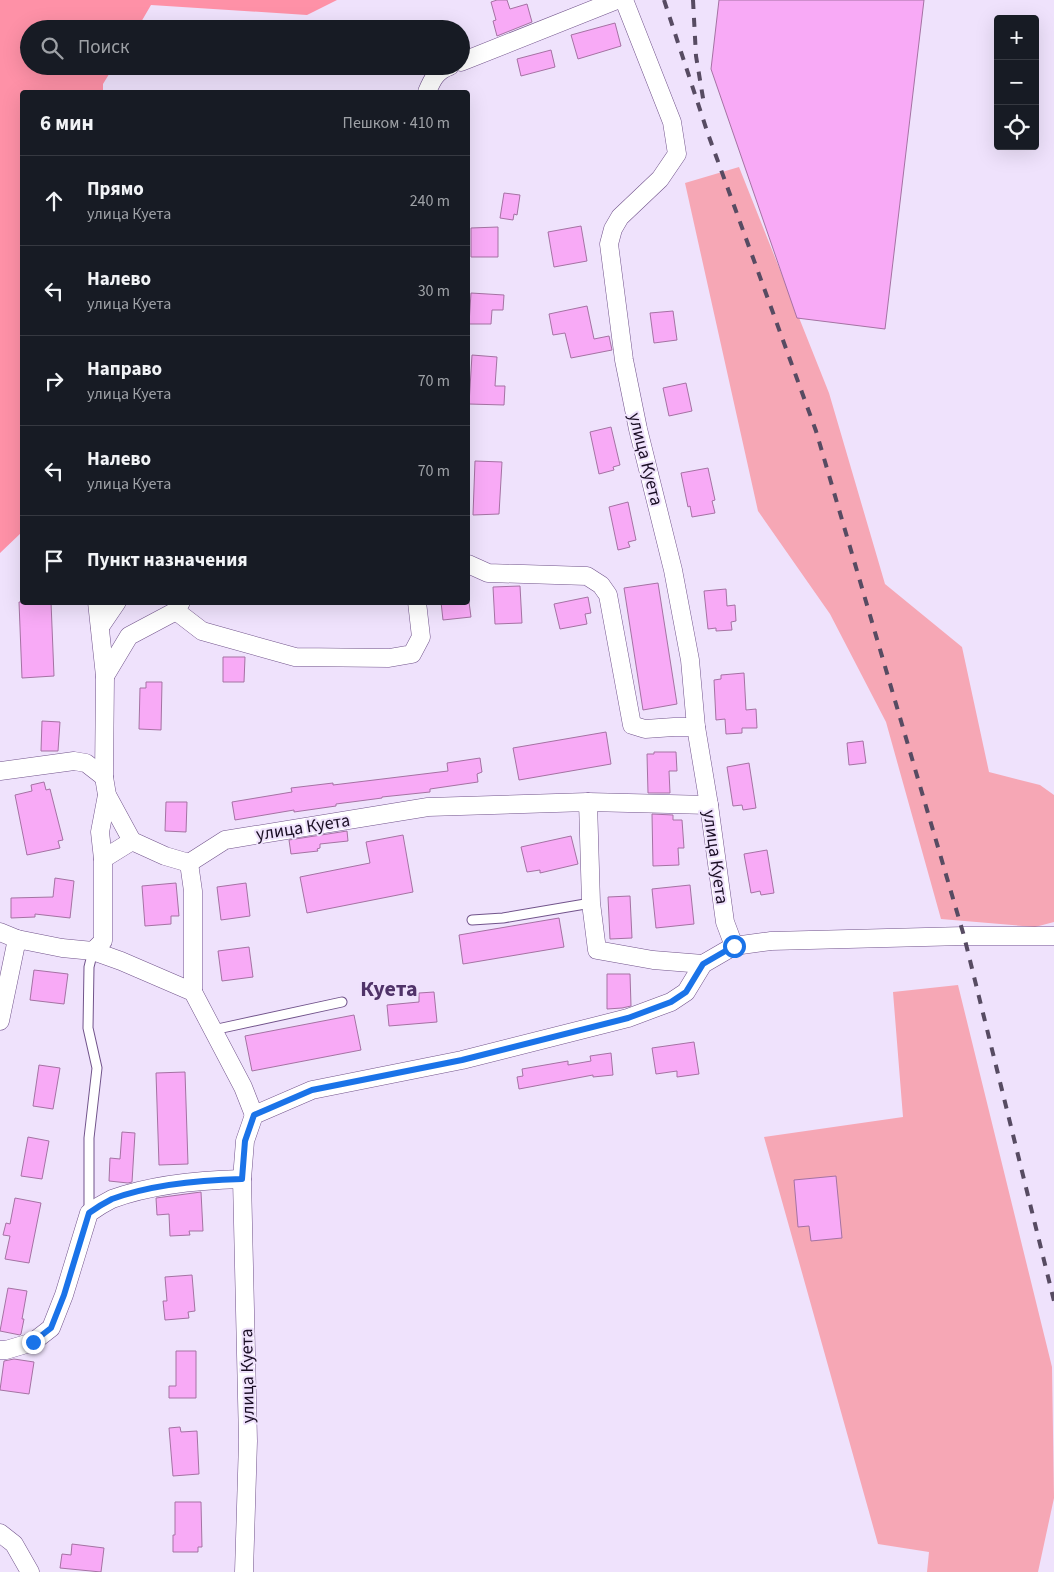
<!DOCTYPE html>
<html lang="ru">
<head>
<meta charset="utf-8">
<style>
	:root { --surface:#171b24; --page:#20242c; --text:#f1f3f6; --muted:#9ea1a6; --line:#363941 }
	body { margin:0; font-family:"Source Sans 3",sans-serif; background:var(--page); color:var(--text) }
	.controls { position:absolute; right:15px; top:15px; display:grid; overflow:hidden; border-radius:5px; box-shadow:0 5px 20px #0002 }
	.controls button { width:45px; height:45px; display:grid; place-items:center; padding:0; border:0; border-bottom:1px solid var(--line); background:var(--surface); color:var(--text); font:25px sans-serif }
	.stop { position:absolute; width:15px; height:15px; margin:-11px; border:4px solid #1a73e8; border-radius:50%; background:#fff }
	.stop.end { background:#1a73e8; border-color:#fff; box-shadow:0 1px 5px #0008 }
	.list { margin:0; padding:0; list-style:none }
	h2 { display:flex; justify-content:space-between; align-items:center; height:65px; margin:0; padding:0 20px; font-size:21px }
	h2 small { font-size:16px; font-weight:400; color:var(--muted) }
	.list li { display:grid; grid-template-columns:32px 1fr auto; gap:15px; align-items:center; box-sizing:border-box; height:90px; padding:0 20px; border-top:1px solid var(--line) }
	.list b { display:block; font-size:19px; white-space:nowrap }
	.list p { margin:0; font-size:16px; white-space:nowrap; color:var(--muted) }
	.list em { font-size:16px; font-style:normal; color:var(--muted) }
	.icon { flex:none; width:28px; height:28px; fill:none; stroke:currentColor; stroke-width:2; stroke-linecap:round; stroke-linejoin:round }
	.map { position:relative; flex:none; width:1054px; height:1572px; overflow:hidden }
	.search { position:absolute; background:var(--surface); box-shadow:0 5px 20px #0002; left:20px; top:20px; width:450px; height:55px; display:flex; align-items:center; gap:12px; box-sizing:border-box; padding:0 18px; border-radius:28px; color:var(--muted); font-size:19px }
	.panel { position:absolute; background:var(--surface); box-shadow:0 5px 20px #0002; left:20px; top:90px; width:450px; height:515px; border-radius:5px }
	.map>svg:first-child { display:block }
</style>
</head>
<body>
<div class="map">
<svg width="1054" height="1572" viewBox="0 0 1054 1572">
	<rect width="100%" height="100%" fill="#efe2fc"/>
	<g fill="#f6a7b5">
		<path d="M739 167 829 393 885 584 962 647 989 772 1040 785 1054 795V922L1035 927 941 919 886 722 830 614 758 511 685 183Z"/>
		<path d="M958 985 1052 1367 1054 1498 1038 1572H927L929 1552 878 1544 764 1137 903 1117 893 992Z"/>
	</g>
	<path fill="#fe91a7" d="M0 0H337L307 15 151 5 137 29H29V66H114L103 84V92H22V532L0 553Z"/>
	<g fill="#f8aaf6" stroke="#a572a3">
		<path d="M497 0H507L510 9 527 4 532 22 497 36 493 21 496 20 491 2Z"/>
		<path d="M719 0H924L885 329 797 318 711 69Z"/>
		<path d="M615 23 621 46 578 59 571 35Z"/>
		<path d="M551 50 555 67 521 76 517 59Z"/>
		<path d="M504 193 520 195 517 215 514 214 513 220 500 218Z"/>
		<path d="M581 226 587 261 554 267 548 232Z"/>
		<path d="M498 227V257H471V228Z"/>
		<path d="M471 293 504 295 503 310H492L491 324H469Z"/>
		<path d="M587 306 594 339 609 336 612 350 571 358 565 333 553 335 549 314Z"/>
		<path d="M673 311 677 340 654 343 650 313Z"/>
		<path d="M472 355 497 357 495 386H505L504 405 469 404Z"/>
		<path d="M686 383 692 411 669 416 663 388Z"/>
		<path d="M611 427 620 465 613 467 614 470 599 474 590 432Z"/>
		<path d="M475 461 502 462 499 514 473 515Z"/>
		<path d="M708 468 715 500 712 501 715 513 692 517 690 506 688 507 681 473Z"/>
		<path d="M628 502 636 540 628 542 630 547 618 550 609 507Z"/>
		<path d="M658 583 677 704 643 710 624 588Z"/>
		<path d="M520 586 522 623 495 624 493 587Z"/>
		<path d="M726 589 727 606 735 605 736 621 731 622 732 630 716 631V628L708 629 704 591Z"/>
		<path d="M588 597 591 613 585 614 587 624 560 629 554 604Z"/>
		<path d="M19 602H51L54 676 22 678Z"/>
		<path d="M441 602H469L471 617 443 620Z"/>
		<path d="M223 657H245L244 682H223Z"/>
		<path d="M744 673 746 710 756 709 757 728H742V733L726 734 725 719 716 720 714 680 721 679V675Z"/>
		<path d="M146 682H162L161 730 139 729 140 688H146Z"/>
		<path d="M42 721 60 722 58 751H41Z"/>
		<path d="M606 732 611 764 519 780 513 748Z"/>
		<path d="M863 741 866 763 849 765 847 743Z"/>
		<path d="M654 752H676L677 771H669L670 793H648L647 754H654Z"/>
		<path d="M480 758 482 772 477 774 478 782 430 789V792L382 797V798L336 804V806L294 812V810L235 820 232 802 292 792 291 788 333 783V785L448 771 447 763Z"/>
		<path d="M749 763 756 808 743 810 742 805 733 806 727 767Z"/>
		<path d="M44 782 46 790 50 789 63 840 58 841 60 848 27 855 15 795 32 791 31 785Z"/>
		<path d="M166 802H187L186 832 165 831Z"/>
		<path d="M652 814 673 815V820H682L684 848H678L679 865 653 866Z"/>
		<path d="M347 831 348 841 320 844V848L317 849 318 851 291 854 289 840Z"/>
		<path d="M403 835 413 892 307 913 300 877 370 863 366 842Z"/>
		<path d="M571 836 578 864 540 873V870L527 872 521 847Z"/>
		<path d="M767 850 774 893 761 895 760 891 751 893 744 854Z"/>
		<path d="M55 878 74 881 70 918 35 914V917L11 918V898L53 897Z"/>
		<path d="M176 883 179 916H171V924L145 926 142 886Z"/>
		<path d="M246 883 250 916 221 920 217 887Z"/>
		<path d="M690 885 694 924 656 928 652 889Z"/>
		<path d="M630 896 632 938 610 939 608 897Z"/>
		<path d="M559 918 564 947 463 964 459 935Z"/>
		<path d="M249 947 253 977 222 981 218 951Z"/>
		<path d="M34 970 68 974 64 1004 30 1000Z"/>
		<path d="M607 974H630L631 1006 622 1008 607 1009Z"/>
		<path d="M434 992 437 1022 389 1026 387 1005 419 1002V993Z"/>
		<path d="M354 1015 361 1050 252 1071 245 1036Z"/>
		<path d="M694 1042 699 1074 677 1077V1071L656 1074 652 1048Z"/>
		<path d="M611 1053 613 1075 593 1077V1075L519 1089 517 1077 523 1076 522 1069 568 1061V1065L591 1061 590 1056Z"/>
		<path d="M39 1065 60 1068 53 1109 33 1106Z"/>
		<path d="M185 1072 188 1164 159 1165 156 1073Z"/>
		<path d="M122 1132 135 1133 132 1182 128 1183 109 1181 110 1158 120 1159Z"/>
		<path d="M28 1137 49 1141 42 1179 21 1176Z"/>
		<path d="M836 1176 842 1238 811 1241 809 1226 798 1227 794 1180Z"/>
		<path d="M201 1192 203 1231H189L190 1235 170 1236 169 1214 157 1215 156 1198Z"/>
		<path d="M15 1198 41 1203 29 1263 5 1259 10 1236 3 1235 6 1223 10 1224Z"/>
		<path d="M192 1275 195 1311 188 1312 189 1318 165 1320 163 1301H167L165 1277Z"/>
		<path d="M8 1288 27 1291 22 1319H24L21 1334 20 1335 0 1331Z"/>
		<path d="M176 1351H196V1398H169V1386H176Z"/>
		<path d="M14 1359 34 1362 29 1394 0 1390 4 1361Z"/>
		<path d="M180 1427 181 1432 197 1431 199 1474 173 1476 169 1428Z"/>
		<path d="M175 1502H201L202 1547H198V1552H173V1535H175Z"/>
		<path d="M72 1544 104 1548 101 1572 60 1568 62 1554 71 1555Z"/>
	</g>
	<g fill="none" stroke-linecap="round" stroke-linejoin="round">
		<defs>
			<g id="lane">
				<path d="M472 920 503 918 591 903"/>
				<path d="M213 1030 342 1002"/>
				<path d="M89 1213V1138L97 1068 88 1028 89 967 93 951"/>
			</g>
			<g id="street">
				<path d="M624 0 672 122 677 154 660 179 620 217 613 229 609 244 624 360 638 429 673 570 690 660 696 727 709 805 725 922 734 946"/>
				<path d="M461 62 617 0"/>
				<path d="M427 92C432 80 436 71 450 66"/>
				<path d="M468 564 488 573 587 576 601 585 608 595 632 725 645 729 674 727H696"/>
				<path d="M97 602 105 676 104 777 107 795 132 841 165 856 189 863 193 891V992"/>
				<path d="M176 611 202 631 295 657 389 658 412 654 421 637 417 602"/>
				<path d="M100 627 117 602"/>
				<path d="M105 676 129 636 176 611 181 602"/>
				<path d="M0 771 74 761 86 763 104 777"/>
				<path d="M588 802 709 805"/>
				<path d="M103 859 132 841"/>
				<path d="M189 863 225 840 428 807 588 802 591 903 597 950 653 960 703 964"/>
				<path d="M0 932 17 939"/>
				<path d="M93 951 103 941V859L100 832 107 795"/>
				<path d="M0 1021 17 939 62 948 93 951 121 961 193 992 243 1087 254 1115"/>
				<path d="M0 1350H6L33 1342 51 1328 64 1295 89 1213C96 1208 104 1203 112 1199 153 1184 199 1180 242 1179"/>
				<path d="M0 1533 14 1544 30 1572"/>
				<path d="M244 1572 248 1441 242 1179 245 1141 254 1115 312 1090 462 1060 628 1018 671 1002 686 992 703 964 734 946 771 941 964 936H1054"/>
			</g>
		</defs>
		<use href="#lane" stroke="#71538b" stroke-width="11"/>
		<use href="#street" stroke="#71538b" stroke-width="19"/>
		<use href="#lane" stroke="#fff" stroke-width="9"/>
		<use href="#street" stroke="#fff" stroke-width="18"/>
		<g stroke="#574b62" stroke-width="4" stroke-dasharray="9 9" stroke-linecap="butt">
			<path d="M664 0 708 134 816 431 964 936 1054 1301"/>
			<path d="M693 0 696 56 704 104"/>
		</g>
	</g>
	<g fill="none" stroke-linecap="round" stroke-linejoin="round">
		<path stroke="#1a73e8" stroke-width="6" d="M33 1342 51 1328 64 1295 89 1213C96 1208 104 1203 112 1199 153 1184 199 1180 242 1179L245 1141 254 1115 312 1090 462 1060 628 1018 671 1002 686 992 703 964 734 946"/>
	</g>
	<g text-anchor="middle" stroke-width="4" stroke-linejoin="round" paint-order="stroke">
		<g font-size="18" fill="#1a0e24" stroke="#efe2fc">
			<text transform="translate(646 459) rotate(76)" y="6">улица Куета</text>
			<text transform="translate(303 827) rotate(-9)" y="6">улица Куета</text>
			<text transform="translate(716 857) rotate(82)" y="6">улица Куета</text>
			<text transform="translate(247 1376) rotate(-91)" y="6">улица Куета</text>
		</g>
		<g font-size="22" font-weight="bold" fill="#503369" stroke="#efe2fc">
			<text x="389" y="996">Куета</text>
		</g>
	</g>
</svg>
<div class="controls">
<button>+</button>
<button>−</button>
<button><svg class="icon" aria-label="locate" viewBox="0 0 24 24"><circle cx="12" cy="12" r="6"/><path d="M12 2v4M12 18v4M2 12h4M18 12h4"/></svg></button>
</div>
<div class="stop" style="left:734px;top:946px"></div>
<div class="stop end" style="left:33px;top:1342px"></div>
<div class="search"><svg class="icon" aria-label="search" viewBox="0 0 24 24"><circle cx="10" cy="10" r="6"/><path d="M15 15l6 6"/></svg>Поиск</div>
<section class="panel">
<h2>6 мин<small>Пешком · 410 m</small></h2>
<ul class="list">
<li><svg class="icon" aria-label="ahead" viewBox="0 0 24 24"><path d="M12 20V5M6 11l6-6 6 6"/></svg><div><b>Прямо</b><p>улица Куета</p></div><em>240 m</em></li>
<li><svg class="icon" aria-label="left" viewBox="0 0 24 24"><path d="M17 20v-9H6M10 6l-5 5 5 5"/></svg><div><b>Налево</b><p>улица Куета</p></div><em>30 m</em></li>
<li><svg class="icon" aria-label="right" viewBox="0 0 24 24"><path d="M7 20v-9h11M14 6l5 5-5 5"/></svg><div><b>Направо</b><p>улица Куета</p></div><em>70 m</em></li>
<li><svg class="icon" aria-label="left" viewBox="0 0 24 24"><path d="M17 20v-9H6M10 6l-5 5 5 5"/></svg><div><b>Налево</b><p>улица Куета</p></div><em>70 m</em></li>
<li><svg class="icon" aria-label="arrive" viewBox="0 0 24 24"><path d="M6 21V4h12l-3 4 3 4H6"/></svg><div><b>Пункт назначения</b></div></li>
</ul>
</section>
</div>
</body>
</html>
